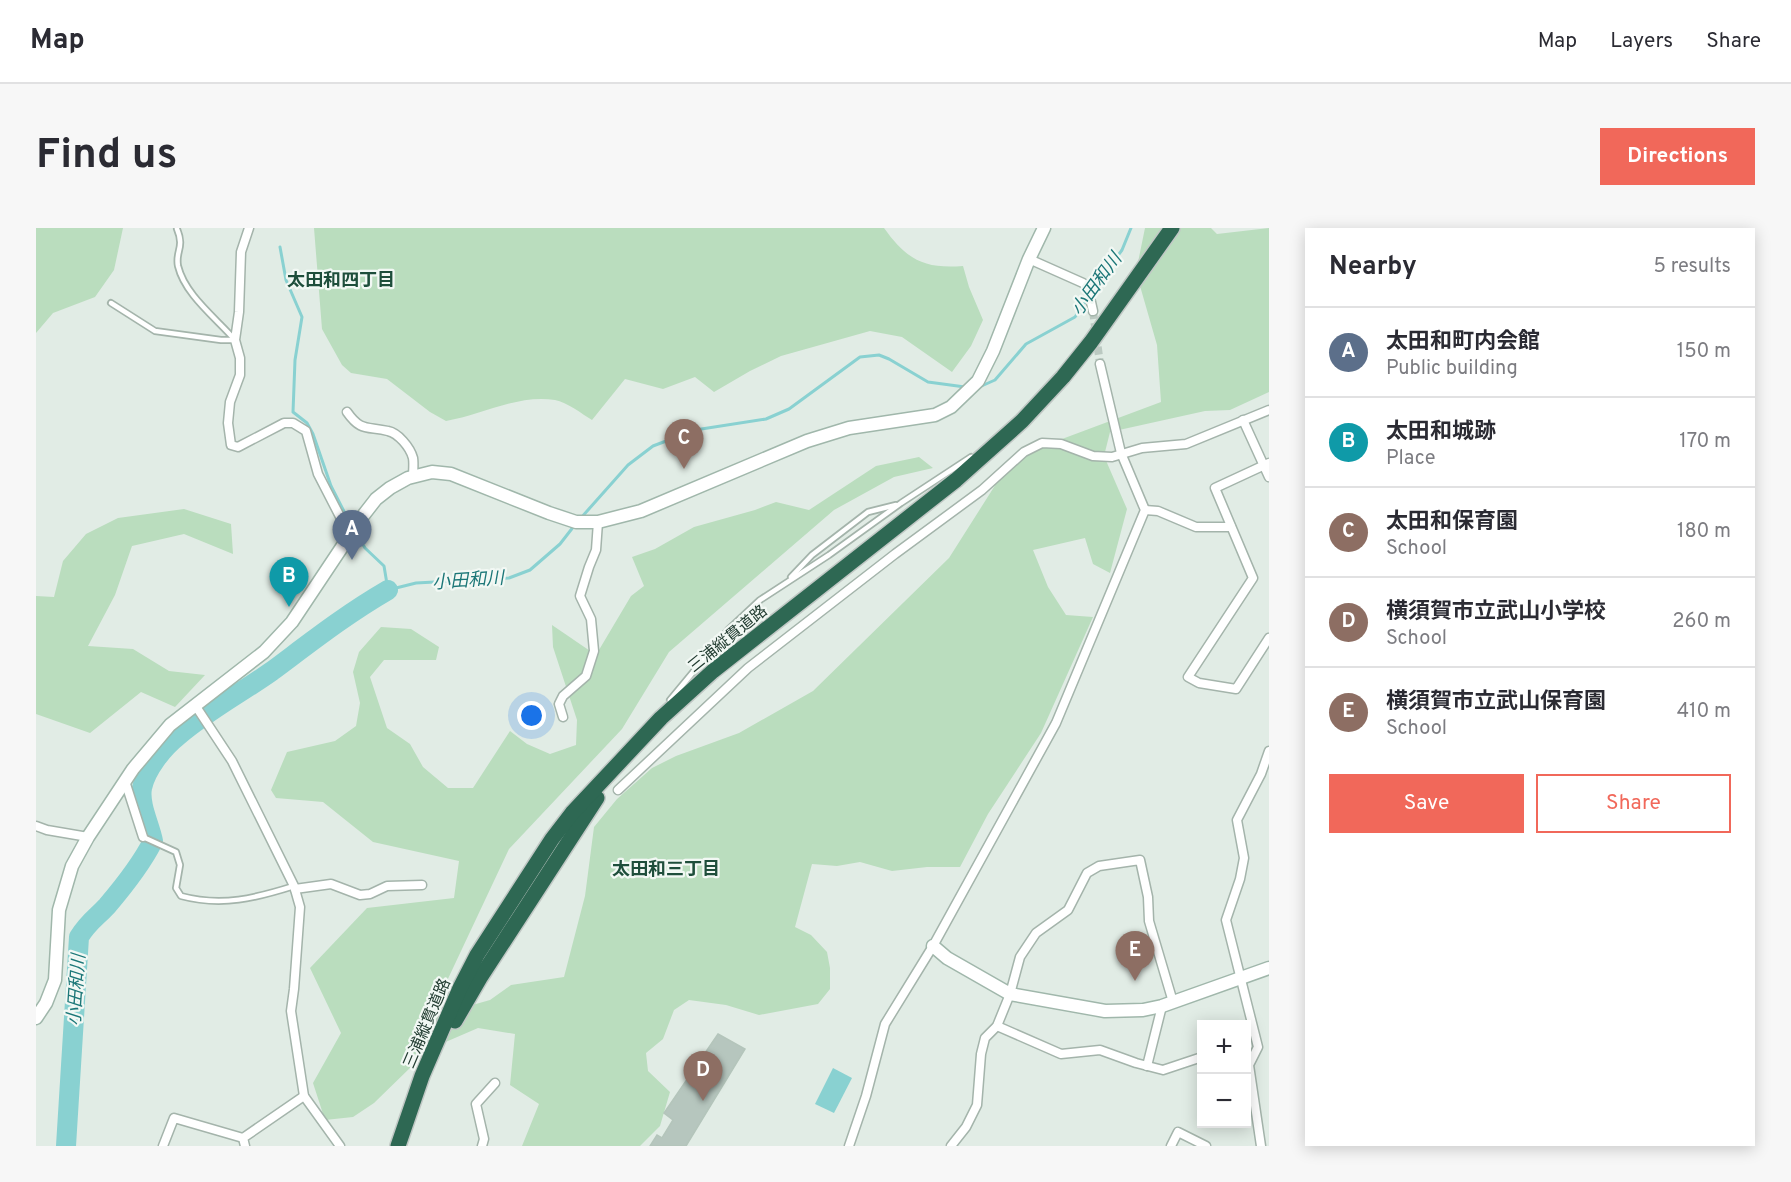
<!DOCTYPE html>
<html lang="en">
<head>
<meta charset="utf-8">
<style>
	:root { --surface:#fff; --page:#f7f7f7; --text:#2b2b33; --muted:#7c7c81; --line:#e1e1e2; --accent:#f1685a }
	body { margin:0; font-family:Overpass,"Noto Sans JP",sans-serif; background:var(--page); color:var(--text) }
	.controls { position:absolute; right:18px; bottom:18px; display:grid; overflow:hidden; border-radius:0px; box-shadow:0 3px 15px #0003 }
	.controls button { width:54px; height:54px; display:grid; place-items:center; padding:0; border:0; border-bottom:2px solid var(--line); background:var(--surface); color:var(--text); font:30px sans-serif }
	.you { position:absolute; left:496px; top:488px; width:21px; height:21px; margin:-15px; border:4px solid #fff; border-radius:50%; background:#1a73e8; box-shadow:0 0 0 9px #1a73e833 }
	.badge { display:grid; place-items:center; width:39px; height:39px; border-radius:50%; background:var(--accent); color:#fff; font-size:20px; font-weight:700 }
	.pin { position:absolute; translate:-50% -50px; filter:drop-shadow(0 2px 3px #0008) }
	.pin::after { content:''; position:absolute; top:32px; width:21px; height:18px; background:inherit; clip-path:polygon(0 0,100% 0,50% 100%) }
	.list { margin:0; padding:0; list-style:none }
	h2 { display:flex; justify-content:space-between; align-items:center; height:78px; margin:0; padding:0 24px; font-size:26px }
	h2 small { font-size:20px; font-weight:400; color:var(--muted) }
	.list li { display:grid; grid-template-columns:39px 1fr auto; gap:18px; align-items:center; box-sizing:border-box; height:90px; padding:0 24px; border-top:2px solid var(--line) }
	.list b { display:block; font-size:22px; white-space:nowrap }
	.list p { margin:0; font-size:20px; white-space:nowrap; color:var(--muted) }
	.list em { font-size:20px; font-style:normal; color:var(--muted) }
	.actions { display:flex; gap:12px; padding:18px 24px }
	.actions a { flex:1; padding:14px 0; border:2px solid var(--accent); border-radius:0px; text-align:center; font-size:21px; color:var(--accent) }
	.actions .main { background:var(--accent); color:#fff }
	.map { position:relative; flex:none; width:1233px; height:918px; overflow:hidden; border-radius:0px }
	header { display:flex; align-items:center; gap:36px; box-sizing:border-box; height:84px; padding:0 30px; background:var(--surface); border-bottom:2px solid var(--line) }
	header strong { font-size:28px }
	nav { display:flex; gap:33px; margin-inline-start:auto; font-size:21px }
	.intro { display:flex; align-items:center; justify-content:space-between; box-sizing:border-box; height:144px; padding:0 36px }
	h1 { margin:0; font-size:42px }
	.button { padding:15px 27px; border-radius:0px; background:var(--accent); color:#fff; font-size:21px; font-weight:700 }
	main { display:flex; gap:36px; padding:0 36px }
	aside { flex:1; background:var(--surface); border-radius:0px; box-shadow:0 3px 15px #0003 }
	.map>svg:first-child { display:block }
</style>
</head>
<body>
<header>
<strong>Map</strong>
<nav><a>Map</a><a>Layers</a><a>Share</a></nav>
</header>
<div class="intro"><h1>Find us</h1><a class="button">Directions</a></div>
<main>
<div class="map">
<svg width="1233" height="918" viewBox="0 0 1233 918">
	<rect width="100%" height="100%" fill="#e1ece5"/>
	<g fill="#baddbe">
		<path d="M0 0H87L78 42 59 69 17 85 0 105Z"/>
		<path d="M278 0H848C871 32 888 41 927 38L933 59 947 92 935 118 916 144 866 109 834 103 745 128 714 143 678 164 659 149 627 161 589 151 556 192C546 186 531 174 519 172 482 166 446 187 410 193L394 184 351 151 315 145 306 137 286 101Z"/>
		<path d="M1109 0H1175L1181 6 1233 0V164L1194 182 1169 183 1074 204 1068 228 1091 281 1074 345 1057 336 1049 310 997 322 1012 359 1030 387 1057 389 1005 505 952 586 924 639H891L856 643 824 634 801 638 776 636 759 699 775 707 791 724 794 740V761L782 776 723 787 690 777 653 772 638 782 627 811 610 825 612 843 634 864 624 898 604 918H486L503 876 474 857 479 806 442 800 405 816 376 838 338 875 317 889 289 892 277 855 305 805 274 740 331 680 418 670 423 633 337 614 287 574 240 570 235 562 251 524 299 513 320 498 324 475 317 444 323 424 345 399 375 401 403 419 400 432H348L334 449 351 500 374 516 387 539 412 560H437L474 503 491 516 514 526 540 517 541 492 517 419 516 397 560 427 595 368 608 358 596 329 619 321 658 299 719 282 740 274 773 282 840 238 883 229 897 240 858 249 798 282 633 424 586 501 473 621 394 789 454 772 475 757 528 749 549 668 558 599 581 571 616 540 640 528 703 505 777 463 913 330 972 237 1018 214 1125 174 1121 117 1100 44Z"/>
		<path d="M148 281 195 296 197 326 148 306 96 318 79 367 52 418 97 421 133 443 169 447 139 479 105 464 54 505 0 486V368L18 369 27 333 50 306 82 290Z"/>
	</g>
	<path fill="#89d1d1" d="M797 840 816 850 798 885 779 876Z"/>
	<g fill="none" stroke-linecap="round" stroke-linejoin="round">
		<g stroke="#89d1d1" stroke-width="3">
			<path d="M244 19 250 52 266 89 259 132 257 184 271 195 277 206 295 258 316 299"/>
			<path d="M1055 64 1086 22 1095 0"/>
			<path d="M941 160 959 152 990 116 1039 89 1052 70"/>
			<path d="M544 291 592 237 617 218 659 202 730 191 753 181 824 129 843 127 853 131 892 154 929 159"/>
			<path d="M320 305 329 320 348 338 352 362 380 355 473 350 494 342 524 316 538 298"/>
		</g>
		<path stroke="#89d1d1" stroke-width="20" d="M30 918 43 709C53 693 60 690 71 678 88 658 105 637 117 613 114 597 103 577 106 560 110 541 127 520 142 508 171 483 205 465 236 443 275 414 309 387 352 362"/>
	</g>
	<path fill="#b6c6be" stroke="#b4c5bb" stroke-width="1.5" d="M682 806 709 821 650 918H614L621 907 626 910 637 892 628 885Z"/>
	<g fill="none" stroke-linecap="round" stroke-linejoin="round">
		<path stroke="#bbc9c1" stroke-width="8" stroke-dasharray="8 4" stroke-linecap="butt" d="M1057 83 1064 136"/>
		<defs>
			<g id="lane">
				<path d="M141 1C149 20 139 23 142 38 149 67 180 90 199 112"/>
				<path d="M75 75 119 103 185 112H199"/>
				<path d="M755 349 776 327 832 284 860 277"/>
				<path d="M634 472 692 402 724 372 793 327 865 275 935 229"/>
				<path d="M107 609 140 624 144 637 140 660 145 668C186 679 220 670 258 658"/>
			</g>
			<g id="street">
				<path d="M213 0 205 24 203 84 199 112 204 130V147L194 174 192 195 195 217 202 219 248 195H257L270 203 282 246 314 308"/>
				<path d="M993 31 1047 55 1052 61 1057 83"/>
				<path d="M311 184C325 204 331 198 352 203 362 205 374 219 377 230 378 236 377 243 377 249"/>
				<path d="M1207 192 1233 249"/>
				<path d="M1233 235 1179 260 1217 350 1152 449 1163 455 1200 461 1233 410"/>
				<path d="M1109 282 1122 283 1160 299H1195"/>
				<path d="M159 477 196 533 258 658 264 679 258 761 255 783 268 868 304 918"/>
				<path d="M527 489 523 476 527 468 550 448 558 423 555 391 544 368 553 339 560 322 562 294"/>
				<path d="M89 553 107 609"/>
				<path d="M582 562 712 440 859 326 946 262 988 224 1006 215 1025 216 1057 228 1076 229 1106 220 1150 216 1233 182"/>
				<path d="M0 598 11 602 52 609"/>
				<path d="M259 661 295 656 324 667 334 666 351 658 386 657"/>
				<path d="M961 798 1025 826 1064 822 1100 835 1127 842 1166 829"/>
				<path d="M1111 838 1126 778"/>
				<path d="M127 918 138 890 207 910"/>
				<path d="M209 918 207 910 268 868"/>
				<path d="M446 918 448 911 440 876 459 855"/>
				<path d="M813 918 830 868 849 796 897 718 1020 495 1109 282 1085 225 1064 136"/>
				<path d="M915 918 930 899 941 877 945 826 949 810 961 798 974 766 984 729 1000 705 1032 682 1051 645 1063 638 1104 632 1112 669 1113 693 1137 774"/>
				<path d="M1135 918 1142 904 1170 918"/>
				<path d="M1225 918 1213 837 1222 819 1190 692 1204 651 1208 630 1201 592 1225 546 1233 523"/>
			</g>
			<g id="secondary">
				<path d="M897 718 911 730 974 766 1069 783 1107 782 1126 778 1233 740"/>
				<path d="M0 790 10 775 19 752 23 682 36 638 52 609 97 541 134 497 228 424 256 394 326 289 340 271 354 260 372 250 396 244 415 246 513 285 540 294H562L605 283 771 213 813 200 899 187 915 179 942 153 957 123 993 31 1008 0"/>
			</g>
			<g id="highway">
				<path d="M419 793 444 750 561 570"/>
				<path d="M362 918 386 848 424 760 441 727 516 611 536 585 625 490 677 443 920 252 986 193 1027 149 1055 114 1136 0"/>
			</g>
		</defs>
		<use href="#lane" stroke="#a4b4ab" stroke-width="8"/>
		<use href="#street" stroke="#a4b4ab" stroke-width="11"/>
		<use href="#secondary" stroke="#a0b7ab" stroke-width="15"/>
		<use href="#highway" stroke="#c1c8c5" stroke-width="18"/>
		<use href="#lane" stroke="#fff" stroke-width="4.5"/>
		<use href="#street" stroke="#fff" stroke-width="8"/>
		<use href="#secondary" stroke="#fff" stroke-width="12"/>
		<use href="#highway" stroke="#2e6853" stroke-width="15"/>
	</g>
	<g text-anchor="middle" stroke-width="4.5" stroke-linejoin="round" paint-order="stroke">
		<g font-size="16" fill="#223c31" stroke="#f2f8f4">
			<text transform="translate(691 410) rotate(-39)" y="6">三浦縦貫道路</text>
			<text transform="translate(390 795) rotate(-67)" y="6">三浦縦貫道路</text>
		</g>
		<g font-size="18" font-weight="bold" fill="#1e4e3b" stroke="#f2f8f4">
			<text x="305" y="58">太田和四丁目</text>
			<text x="630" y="647">太田和三丁目</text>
		</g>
		<g font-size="18" font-style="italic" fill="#1c7778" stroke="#f2f8f4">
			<text transform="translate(1060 56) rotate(-54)" y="6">小田和川</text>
			<text transform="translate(432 352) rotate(-4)" y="6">小田和川</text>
			<text transform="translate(40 762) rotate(-86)" y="6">小田和川</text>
		</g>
	</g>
</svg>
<div class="controls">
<button>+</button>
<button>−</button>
</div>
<div class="you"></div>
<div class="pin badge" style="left:316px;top:332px;background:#5c6f8a">A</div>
<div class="pin badge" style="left:253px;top:379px;background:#0f9aa8">B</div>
<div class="pin badge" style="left:648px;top:241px;background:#8d6e63">C</div>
<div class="pin badge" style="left:667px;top:873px;background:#8d6e63">D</div>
<div class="pin badge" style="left:1099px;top:753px;background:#8d6e63">E</div>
</div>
<aside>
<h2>Nearby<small>5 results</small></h2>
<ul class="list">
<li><span class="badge" style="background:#5c6f8a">A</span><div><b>太田和町内会館</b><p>Public building</p></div><em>150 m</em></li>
<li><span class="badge" style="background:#0f9aa8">B</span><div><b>太田和城跡</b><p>Place</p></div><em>170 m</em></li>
<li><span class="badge" style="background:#8d6e63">C</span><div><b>太田和保育園</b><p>School</p></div><em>180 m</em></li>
<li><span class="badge" style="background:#8d6e63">D</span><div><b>横須賀市立武山小学校</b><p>School</p></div><em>260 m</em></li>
<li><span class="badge" style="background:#8d6e63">E</span><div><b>横須賀市立武山保育園</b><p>School</p></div><em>410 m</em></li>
</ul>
<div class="actions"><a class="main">Save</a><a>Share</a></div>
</aside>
</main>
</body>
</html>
